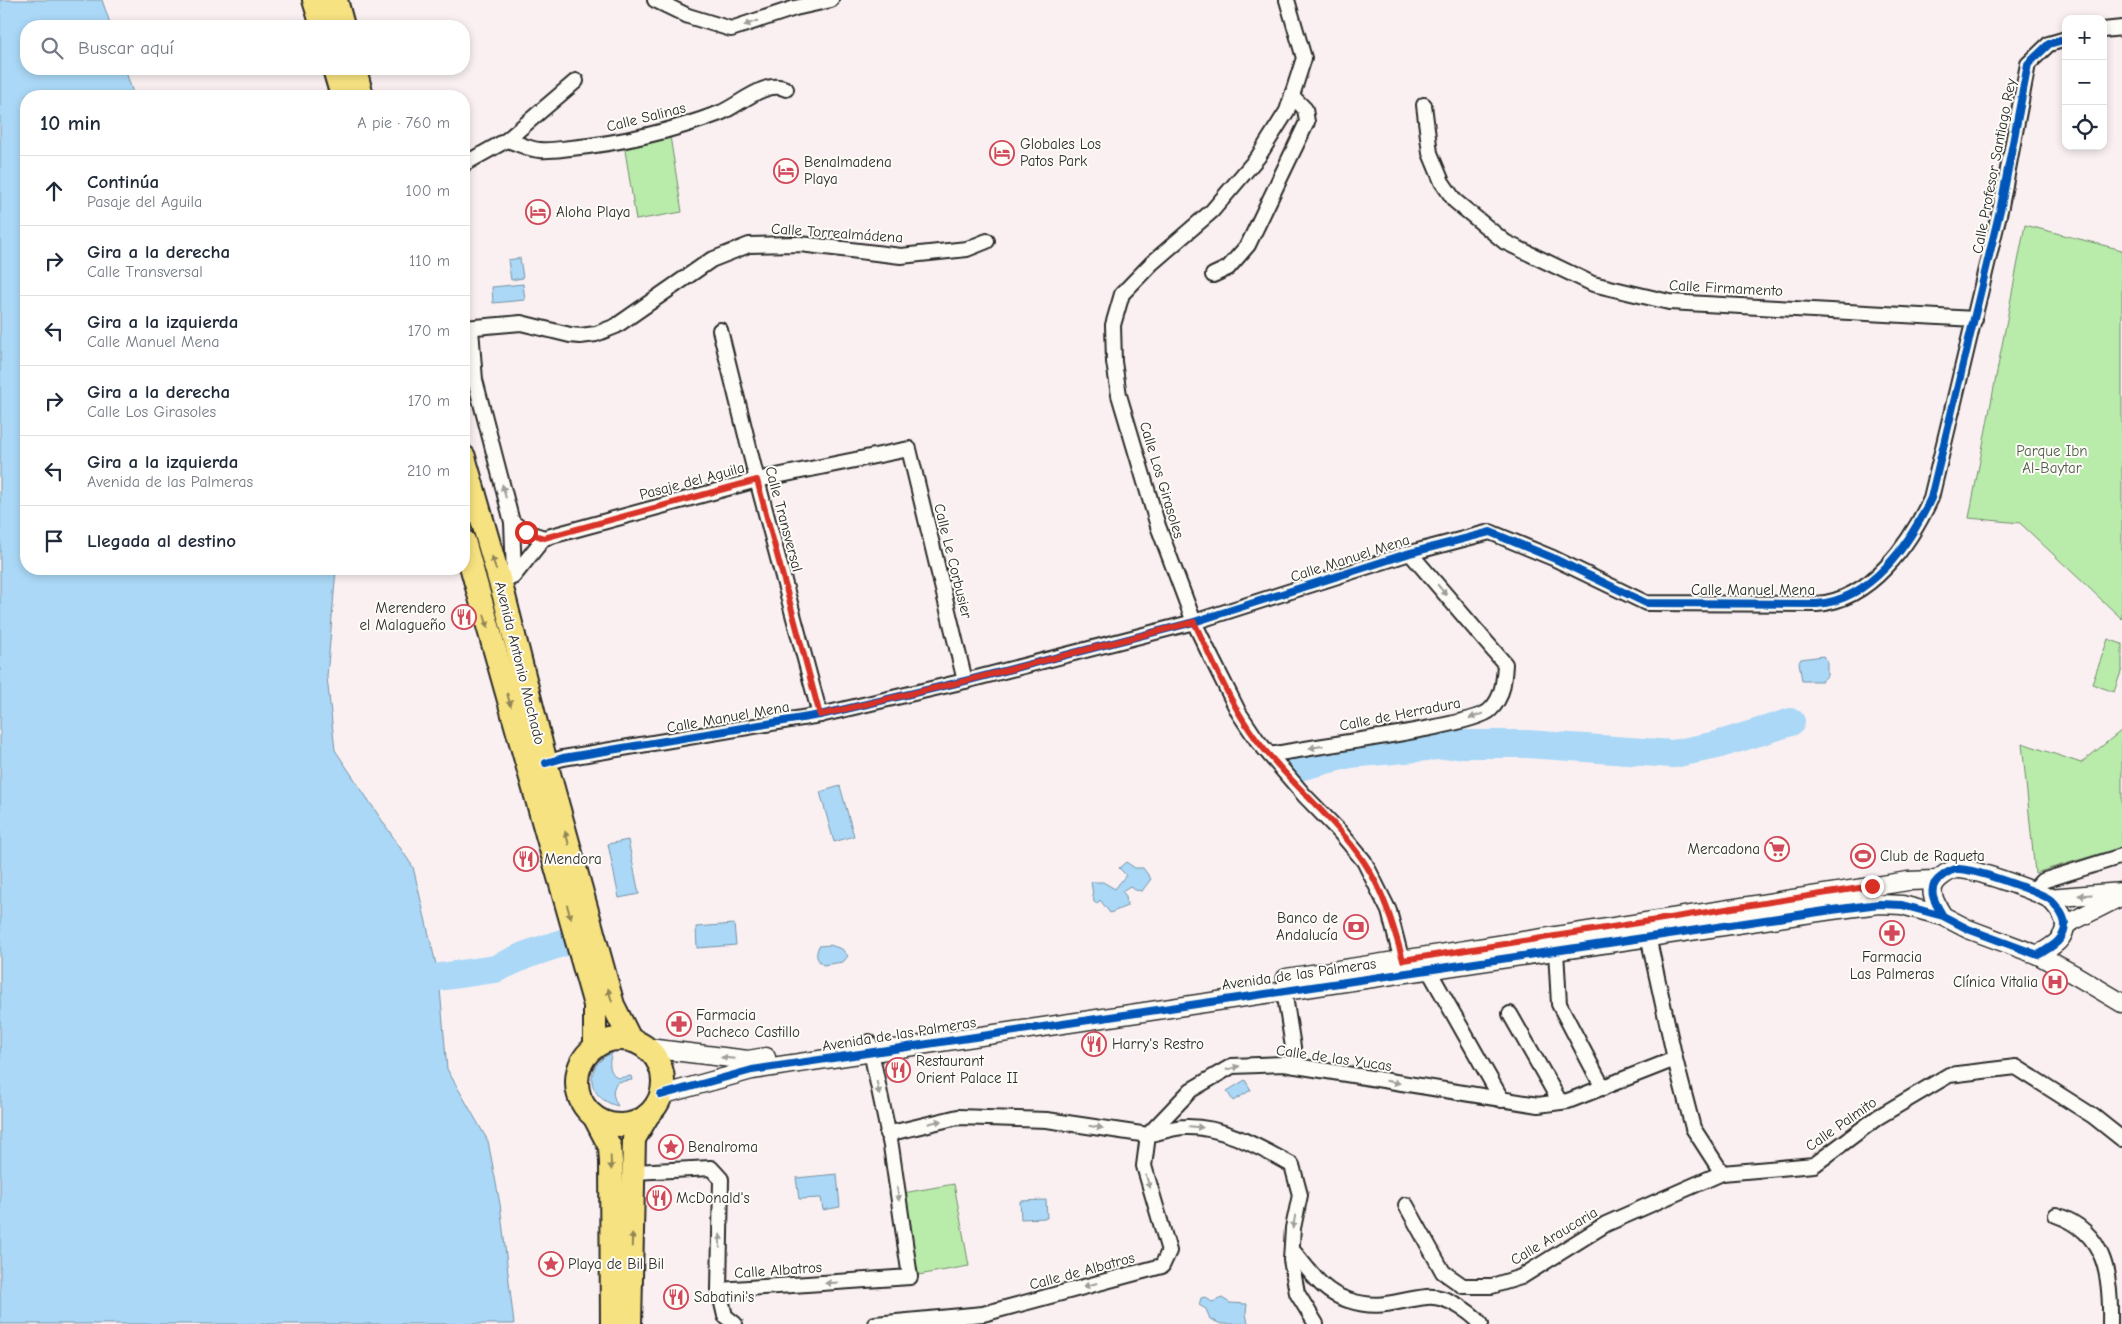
<!DOCTYPE html>
<html lang="es">
<head>
<meta charset="utf-8">
<style>
	:root { --surface:#fff; --page:#f6f6f7; --text:#1f2937; --muted:#747a83; --line:#e0e1e3 }
	body { margin:0; font-family:"Comic Neue",sans-serif; background:var(--page); color:var(--text) }
	.controls { position:absolute; right:15px; top:15px; display:grid; overflow:hidden; border-radius:10px; box-shadow:0 2px 8px #0003 }
	.controls button { width:45px; height:45px; display:grid; place-items:center; padding:0; border:0; border-bottom:1px solid var(--line); background:var(--surface); color:var(--text); font:25px sans-serif }
	.stop { position:absolute; width:15px; height:15px; margin:-11px; border:4px solid #d93025; border-radius:50%; background:#fff }
	.stop.end { background:#d93025; border-color:#fff; box-shadow:0 1px 5px #0008 }
	.list { margin:0; padding:0; list-style:none }
	h2 { display:flex; justify-content:space-between; align-items:center; height:65px; margin:0; padding:0 20px; font-size:21px }
	h2 small { font-size:16px; font-weight:400; color:var(--muted) }
	.list li { display:grid; grid-template-columns:32px 1fr auto; gap:15px; align-items:center; box-sizing:border-box; height:70px; padding:0 20px; border-top:1px solid var(--line) }
	.list b { display:block; font-size:19px; white-space:nowrap }
	.list p { margin:0; font-size:16px; white-space:nowrap; color:var(--muted) }
	.list em { font-size:16px; font-style:normal; color:var(--muted) }
	.icon { flex:none; width:28px; height:28px; fill:none; stroke:currentColor; stroke-width:2; stroke-linecap:round; stroke-linejoin:round }
	.map { position:relative; flex:none; width:2122px; height:1324px; overflow:hidden }
	.search { position:absolute; background:var(--surface); box-shadow:0 2px 8px #0003; left:20px; top:20px; width:450px; height:55px; display:flex; align-items:center; gap:12px; box-sizing:border-box; padding:0 18px; border-radius:20px; color:var(--muted); font-size:19px }
	.panel { position:absolute; background:var(--surface); box-shadow:0 2px 8px #0003; left:20px; top:90px; width:450px; height:485px; border-radius:20px }
	.map>svg:first-child { display:block }
</style>
</head>
<body>
<div class="map">
<svg width="2122" height="1324" viewBox="0 0 2122 1324">
	<rect width="100%" height="100%" fill="#faf0f2"/>
	<filter id="ink" filterUnits="userSpaceOnUse"><feTurbulence type="fractalNoise" baseFrequency=".02" numOctaves="2"/><feDisplacementMap in="SourceGraphic" scale="10" xChannelSelector="R" yChannelSelector="G"/><feConvolveMatrix kernelMatrix="1 2 1 2 8 2 1 2 1" color-interpolation-filters="sRGB"/></filter>
	<g filter="url(#ink)">
		<g fill="#b9ebab" stroke="#728b6b">
			<path d="M670 136 682 212 636 220 624 144Z"/>
			<path d="M2025 225 2122 250V619L2020 523 1969 518Z"/>
			<path d="M2108 639 2122 644V669L2114 692 2092 684Z"/>
			<path d="M2122 730V847L2035 873 2022 743 2081 763Z"/>
			<path d="M954 1184 969 1266 918 1275 903 1193Z"/>
		</g>
		<g fill="#aad8f6" stroke="#7793a5">
			<path d="M0 0H102L111 26H26V69H125L134 96H26V569H336L327 677 335 750 413 867 439 977 447 1069 488 1141 500 1204 514 1324H0Z"/>
			<path d="M520 258 523 278 511 280 508 260Z"/>
			<path d="M523 284 525 300 493 303 492 287Z"/>
			<path d="M1823 656 1827 661V676L1822 681H1802L1799 662 1801 659Z"/>
			<path d="M840 786 854 836 834 842 820 792Z"/>
			<path d="M628 840 639 894 619 898 608 844Z"/>
			<path d="M1126 862 1135 868H1143L1151 879 1142 891 1135 890 1130 886 1122 891 1126 896 1127 906 1110 913 1100 900 1097 904 1094 902 1091 882H1103L1115 889 1126 875 1119 868Z"/>
			<path d="M734 924 736 945 697 948 696 927Z"/>
			<path d="M830 945 842 949 848 956 843 962 823 965C816 959 815 955 819 946Z"/>
			<path d="M612 1053C608 1063 609 1071 617 1078L631 1076 632 1080 617 1082C611 1091 613 1097 618 1106 587 1099 582 1066 612 1053Z"/>
			<path d="M1245 1080 1251 1090 1233 1101 1227 1091Z"/>
			<path d="M837 1174 840 1207 823 1210 821 1198 799 1199 796 1178Z"/>
			<path d="M1046 1200 1047 1218 1021 1219 1020 1201Z"/>
			<path d="M1205 1297 1212 1302 1222 1298 1230 1303 1247 1304 1246 1313 1248 1324H1221L1210 1319 1206 1309 1199 1305 1201 1298Z"/>
		</g>
		<g fill="none" stroke-linecap="round" stroke-linejoin="round">
			<g stroke="#aad8f6" stroke-width="28">
				<path d="M1295 768 1350 754 1459 744H1527L1673 754 1717 745 1791 722"/>
				<path d="M439 977 495 969 526 955 562 943"/>
			</g>
			<defs>
				<g id="minor">
					<path d="M655 0 688 16 731 29 795 8 831 0"/>
					<path d="M1287 0 1304 58 1287 111 1258 157 1212 211 1152 263 1122 294 1113 325 1114 362 1119 395 1158 526 1194 622 1208 651 1239 713 1257 740 1304 795 1339 831 1364 861 1389 911 1404 969"/>
					<path d="M2103 30 2122 28"/>
					<path d="M1424 105 1430 153 1442 182 1455 201 1505 242 1593 284 1669 302 1975 319"/>
					<path d="M507 140 576 81"/>
					<path d="M464 164 507 140C518 143 530 150 540 150 550 151 561 149 571 148 622 143 672 131 720 113 738 106 766 79 786 89"/>
					<path d="M1213 275 1228 268 1248 245 1307 122 1305 109 1292 96"/>
					<path d="M464 328 521 323 570 335 580 336 596 334 616 326 711 260 749 245 800 244 901 256 967 249 987 241"/>
					<path d="M471 329 475 380 512 522 514 574"/>
					<path d="M720 330 757 480 820 715"/>
					<path d="M512 522 526 532 544 538 513 577"/>
					<path d="M544 538 757 480 909 449 965 681"/>
					<path d="M1270 755C1305 747 1473 727 1490 710 1503 698 1504 680 1505 664L1410 553"/>
					<path d="M546 763 563 758 820 715 965 681 1194 622 1410 553 1490 532 1553 558 1646 603 1817 604C1871 600 1910 544 1931 498L2001 206 2028 64 2049 44 2066 39"/>
					<path d="M2032 892 2042 881 2122 856"/>
					<path d="M1646 927 1675 1059 1693 1128 1722 1173 1814 1165 1878 1117 1949 1075 2016 1067 2093 1116 2122 1139"/>
					<path d="M1556 951 1559 1004 1603 1088"/>
					<path d="M1428 969 1502 1100"/>
					<path d="M1284 990 1296 1066"/>
					<path d="M1510 1014 1560 1102"/>
					<path d="M887 1134 958 1117 1047 1120 1148 1135 1191 1090 1232 1066 1284 1064 1538 1105 1568 1101 1675 1059"/>
					<path d="M634 1172 711 1168 721 1179 719 1290 725 1316 735 1324"/>
					<path d="M1406 1205 1443 1272 1463 1286H1492L1521 1277 1606 1224 1722 1173"/>
					<path d="M2056 1215C2107 1232 2111 1278 2110 1324"/>
					<path d="M1292 1250C1309 1269 1321 1292 1348 1300 1381 1311 1396 1300 1427 1297 1445 1295 1470 1311 1481 1324"/>
					<path d="M719 1290 910 1277 891 1146 869 1042"/>
					<path d="M875 1324 983 1314 1162 1266 1169 1251 1144 1166 1148 1135C1160 1132 1174 1127 1186 1127 1224 1126 1260 1148 1292 1165L1300 1195 1293 1228 1291 1260 1297 1293 1316 1324"/>
				</g>
				<g id="tertiary">
					<path d="M2048 898 2122 892"/>
					<path d="M2065 925 2122 896"/>
					<path d="M2038 955 2075 975 2122 1003"/>
					<path d="M1286 978 1908 881 1935 880"/>
					<path d="M648 1048 748 1060 766 1057"/>
					<path d="M661 1095 752 1070 1832 910 1879 904 1902 905 1943 916 1968 929 2038 955C2049 948 2065 941 2065 925 2065 916 2054 901 2046 897 2030 889 1975 869 1958 869 1952 869 1946 873 1941 877 1925 888 1935 903 1943 916"/>
				</g>
				<g id="primary">
					<path d="M314 0 322 26"/>
					<path d="M336 0 343 26"/>
					<path d="M334 69 342 96"/>
					<path d="M355 69 362 96"/>
					<path d="M464 457 504 596 546 763 613 1005 630 1039"/>
					<path d="M464 541 595 1005V1046"/>
					<circle cx="620" cy="1082" r="43"/>
					<path d="M595 1118 610 1147 611 1162 612 1324"/>
					<path d="M630 1324 634 1139 648 1115"/>
				</g>
			</defs>
			<use href="#minor" stroke="#2b2b2b" stroke-width="18"/>
			<use href="#tertiary" stroke="#2b2b2b" stroke-width="21"/>
			<use href="#primary" stroke="#2b2b2b" stroke-width="26"/>
			<use href="#minor" stroke="#fdfcf7" stroke-width="14"/>
			<use href="#tertiary" stroke="#fdfcf7" stroke-width="18"/>
			<use href="#primary" stroke="#f7e281" stroke-width="22"/>
			<defs>
				<g id="cycleway">
					<path d="M546 763 563 758 820 715 965 681 1194 622 1410 553 1490 532 1553 558 1646 603 1817 604C1871 600 1910 544 1931 498L2001 206 2028 64 2049 44 2066 39"/>
					<path d="M661 1095 752 1070 1832 910 1879 904 1902 905 1943 916 1968 929 2038 955C2049 948 2065 941 2065 925 2065 916 2054 901 2046 897 2030 889 1975 869 1958 869 1952 869 1946 873 1941 877 1925 888 1935 903 1943 916"/>
				</g>
			</defs>
			<use href="#cycleway" stroke="#fdfcf7" stroke-width="11"/>
			<use href="#cycleway" stroke="#0057b8" stroke-width="8"/>
		</g>
		<defs><path id="oneway-solid" d="M-6-.8H1V-3.2L6.5 0L1 3.2V.8H-6Z" transform="scale(1.25)"/></defs>
		<g fill="#9e9e9b">
			<use href="#oneway-solid" transform="translate(751 23) rotate(161)"/>
			<use href="#oneway-solid" transform="translate(504 491) rotate(-105)"/>
			<use href="#oneway-solid" transform="translate(1442 590) rotate(50)"/>
			<use href="#oneway-solid" transform="translate(1476 716) rotate(160)"/>
			<use href="#oneway-solid" transform="translate(1316 747) rotate(170)"/>
			<use href="#oneway-solid" transform="translate(2085 895) rotate(176)"/>
			<use href="#oneway-solid" transform="translate(728 1058) rotate(-175)"/>
			<use href="#oneway-solid" transform="translate(1233 1068) rotate(-16)"/>
			<use href="#oneway-solid" transform="translate(1393 1082) rotate(10)"/>
			<use href="#oneway-solid" transform="translate(878 1088) rotate(79)"/>
			<use href="#oneway-solid" transform="translate(935 1122) rotate(-13)"/>
			<use href="#oneway-solid" transform="translate(1096 1127) rotate(9)"/>
			<use href="#oneway-solid" transform="translate(1196 1127) rotate(5)"/>
			<use href="#oneway-solid" transform="translate(1148 1182) rotate(74)"/>
			<use href="#oneway-solid" transform="translate(898 1194) rotate(82)"/>
			<use href="#oneway-solid" transform="translate(1294 1222) rotate(101)"/>
			<use href="#oneway-solid" transform="translate(720 1241) rotate(-89)"/>
			<use href="#oneway-solid" transform="translate(832 1283) rotate(176)"/>
			<use href="#oneway-solid" transform="translate(1090 1285) rotate(165)"/>
		</g>
		<g fill="#918656">
			<use href="#oneway-solid" transform="translate(494 563) rotate(-106)"/>
			<use href="#oneway-solid" transform="translate(486 621) rotate(74)"/>
			<use href="#oneway-solid" transform="translate(509 700) rotate(74)"/>
			<use href="#oneway-solid" transform="translate(567 838) rotate(-106)"/>
			<use href="#oneway-solid" transform="translate(569 912) rotate(74)"/>
			<use href="#oneway-solid" transform="translate(610 995) rotate(-106)"/>
			<use href="#oneway-solid" transform="translate(611 1163) rotate(87)"/>
			<use href="#oneway-solid" transform="translate(632 1240) rotate(-89)"/>
		</g>
	</g>
	<g fill="none" stroke-linecap="round" stroke-linejoin="round" filter="url(#ink)">
		<path stroke="#d93025" stroke-width="6" d="M526 532 544 538 757 480 820 715 965 681 1194 622C1213 661 1230 704 1256 739 1289 783 1334 817 1364 862 1384 892 1393 925 1403 960L1872 886"/>
	</g>
	<defs>
		<symbol id="hotel-ring" viewBox="-11 -11 22 22"><circle r="9.5" fill="#fdfcf7" stroke="#d1495b" stroke-width="1.5"/><path d="M-6-4.5h1.5V1H6V5H4.5V3h-9V5H-6ZM-4 0a1.8 1.8 0 1 1 3.6 0ZM.5 0V-2.5h3Q6-2.5 6 0Z" fill="#d1495b"/></symbol>
		<symbol id="restaurant-ring" viewBox="-11 -11 22 22"><circle r="9.5" fill="#fdfcf7" stroke="#d1495b" stroke-width="1.5"/><path d="M-5-6h1v4h1v-4h1v4h1v-4h1v5L-1.5 .5V6h-2V.5L-5-1ZM5-6V6H3V1.5H1.5Q1.5-4 5-6Z" fill="#d1495b"/></symbol>
		<symbol id="supermarket-ring" viewBox="-11 -11 22 22"><circle r="9.5" fill="#fdfcf7" stroke="#d1495b" stroke-width="1.5"/><path d="M-6-5.5h2.5l.6 2H6L4.5 2H-2.5L-4.4-4H-6ZM-1.5 3.2a1.3 1.3 0 1 0 .1 0ZM3 3.2a1.3 1.3 0 1 0 .1 0Z" fill="#d1495b"/></symbol>
		<symbol id="stadium-ring" viewBox="-11 -11 22 22"><circle r="9.5" fill="#fdfcf7" stroke="#d1495b" stroke-width="1.5"/><path d="M0-5a6.5 5 0 1 0 0 10a6.5 5 0 1 0 0-10ZM-3.5-1.8h7v3.6h-7Z" fill="#d1495b"/></symbol>
		<symbol id="bank-ring" viewBox="-11 -11 22 22"><circle r="9.5" fill="#fdfcf7" stroke="#d1495b" stroke-width="1.5"/><path d="M-6-4H6V4H-6ZM0-2.3a2.3 2.3 0 1 0 0 4.6a2.3 2.3 0 1 0 0-4.6Z" fill="#d1495b"/></symbol>
		<symbol id="pharmacy-ring" viewBox="-11 -11 22 22"><circle r="9.5" fill="#fdfcf7" stroke="#d1495b" stroke-width="1.5"/><path d="M-2-6h4v4h4v4h-4v4h-4v-4h-4v-4h4Z" fill="#d1495b"/></symbol>
		<symbol id="hospital-ring" viewBox="-11 -11 22 22"><circle r="9.5" fill="#fdfcf7" stroke="#d1495b" stroke-width="1.5"/><path d="M-5-5h3v3.5h4V-5h3V5h-3V1.5h-4V5h-3Z" fill="#d1495b"/></symbol>
		<symbol id="sight-ring" viewBox="-11 -11 22 22"><circle r="9.5" fill="#fdfcf7" stroke="#d1495b" stroke-width="1.5"/><path d="M0-6L1.8-2.2L6-1.7L2.9 1.2L3.7 5.4L0 3.3L-3.7 5.4L-2.9 1.2L-6-1.7L-1.8-2.2Z" fill="#d1495b"/></symbol>
	</defs>
	<g fill-rule="evenodd">
		<use href="#hotel-ring" x="988" y="139" width="28" height="28"/>
		<use href="#hotel-ring" x="772" y="157" width="28" height="28"/>
		<use href="#hotel-ring" x="524" y="198" width="28" height="28"/>
		<use href="#restaurant-ring" x="450" y="603" width="28" height="28"/>
		<use href="#supermarket-ring" x="1763" y="835" width="28" height="28"/>
		<use href="#stadium-ring" x="1849" y="842" width="28" height="28"/>
		<use href="#restaurant-ring" x="512" y="845" width="28" height="28"/>
		<use href="#bank-ring" x="1342" y="913" width="28" height="28"/>
		<use href="#pharmacy-ring" x="1878" y="919" width="28" height="28"/>
		<use href="#hospital-ring" x="2041" y="968" width="28" height="28"/>
		<use href="#pharmacy-ring" x="665" y="1010" width="28" height="28"/>
		<use href="#restaurant-ring" x="1080" y="1030" width="28" height="28"/>
		<use href="#restaurant-ring" x="884" y="1056" width="28" height="28"/>
		<use href="#sight-ring" x="657" y="1133" width="28" height="28"/>
		<use href="#restaurant-ring" x="645" y="1184" width="28" height="28"/>
		<use href="#sight-ring" x="537" y="1250" width="28" height="28"/>
		<use href="#restaurant-ring" x="662" y="1283" width="28" height="28"/>
	</g>
	<g text-anchor="middle" stroke-width="4" stroke-linejoin="round" paint-order="stroke">
		<g font-size="15" fill="#2b2b2b" stroke="#fdfcf7">
			<text transform="translate(646 117) rotate(-14)" y="5">Calle Salinas</text>
			<text transform="translate(1994 166) rotate(-79)" y="5">Calle Profesor Santiago Rey</text>
			<text transform="translate(837 233) rotate(4)" y="5">Calle Torrealmádena</text>
			<text transform="translate(1726 288) rotate(3)" y="5">Calle Firmamento</text>
			<text transform="translate(1162 480) rotate(73)" y="5">Calle Los Girasoles</text>
			<text transform="translate(692 481) rotate(-15)" y="5">Pasaje del Aguila</text>
			<text transform="translate(784 519) rotate(75)" y="5">Calle Transversal</text>
			<text transform="translate(1350 558) rotate(-18)" y="5">Calle Manuel Mena</text>
			<text transform="translate(953 561) rotate(76)" y="5">Calle Le Corbusier</text>
			<text x="1753" y="595">Calle Manuel Mena</text>
			<text transform="translate(520 663) rotate(76)" y="5">Avenida Antonio Machado</text>
			<text transform="translate(1400 714) rotate(-11)" y="5">Calle de Herradura</text>
			<text transform="translate(728 717) rotate(-10)" y="5">Calle Manuel Mena</text>
			<text transform="translate(1299 974) rotate(-8)" y="5">Avenida de las Palmeras</text>
			<text transform="translate(899 1034) rotate(-9)" y="5">Avenida de las Palmeras</text>
			<text transform="translate(1334 1058) rotate(8)" y="5">Calle de las Yucas</text>
			<text transform="translate(1841 1124) rotate(-35)" y="5">Calle Palmito</text>
			<text transform="translate(1554 1236) rotate(-31)" y="5">Calle Araucaria</text>
			<text transform="translate(778 1270) rotate(-4)" y="5">Calle Albatros</text>
			<text transform="translate(1082 1271) rotate(-15)" y="5">Calle de Albatros</text>
		</g>
		<g font-size="15" fill="#2b2b2b" stroke="#fdfcf7" text-anchor="start">
			<text x="1020" y="149">Globales Los<tspan x="1020" dy="17">Patos Park</tspan></text>
			<text x="804" y="167">Benalmadena<tspan x="804" dy="17">Playa</tspan></text>
			<text x="556" y="217">Aloha Playa</text>
			<text x="446" y="613" text-anchor="end">Merendero<tspan x="446" dy="17">el Malagueño</tspan></text>
			<text x="1760" y="854" text-anchor="end">Mercadona</text>
			<text x="1880" y="861">Club de Raqueta</text>
			<text x="544" y="864">Mendora</text>
			<text x="1338" y="923" text-anchor="end">Banco de<tspan x="1338" dy="17">Andalucía</tspan></text>
			<text x="1892" y="962" text-anchor="middle">Farmacia<tspan x="1892" dy="17">Las Palmeras</tspan></text>
			<text x="2038" y="987" text-anchor="end">Clínica Vitalia</text>
			<text x="696" y="1020">Farmacia<tspan x="696" dy="17">Pacheco Castillo</tspan></text>
			<text x="1112" y="1049">Harry's Restro</text>
			<text x="916" y="1066">Restaurant<tspan x="916" dy="17">Orient Palace II</tspan></text>
			<text x="688" y="1152">Benalroma</text>
			<text x="676" y="1203">McDonald's</text>
			<text x="568" y="1269">Playa de Bil Bil</text>
			<text x="694" y="1302">Sabatini's</text>
		</g>
		<g font-size="15" fill="#4e5b4b" stroke="#fdfcf7">
			<text x="2052" y="456">Parque Ibn<tspan x="2052" dy="17">Al-Baytar</tspan></text>
		</g>
	</g>
</svg>
<div class="controls">
<button>+</button>
<button>−</button>
<button><svg class="icon" aria-label="locate" viewBox="0 0 24 24"><circle cx="12" cy="12" r="6"/><path d="M12 2v4M12 18v4M2 12h4M18 12h4"/></svg></button>
</div>
<div class="stop" style="left:526px;top:532px"></div>
<div class="stop end" style="left:1872px;top:886px"></div>
<div class="search"><svg class="icon" aria-label="search" viewBox="0 0 24 24"><circle cx="10" cy="10" r="6"/><path d="M15 15l6 6"/></svg>Buscar aquí</div>
<section class="panel">
<h2>10 min<small>A pie · 760 m</small></h2>
<ul class="list">
<li><svg class="icon" aria-label="ahead" viewBox="0 0 24 24"><path d="M12 20V5M6 11l6-6 6 6"/></svg><div><b>Continúa</b><p>Pasaje del Aguila</p></div><em>100 m</em></li>
<li><svg class="icon" aria-label="right" viewBox="0 0 24 24"><path d="M7 20v-9h11M14 6l5 5-5 5"/></svg><div><b>Gira a la derecha</b><p>Calle Transversal</p></div><em>110 m</em></li>
<li><svg class="icon" aria-label="left" viewBox="0 0 24 24"><path d="M17 20v-9H6M10 6l-5 5 5 5"/></svg><div><b>Gira a la izquierda</b><p>Calle Manuel Mena</p></div><em>170 m</em></li>
<li><svg class="icon" aria-label="right" viewBox="0 0 24 24"><path d="M7 20v-9h11M14 6l5 5-5 5"/></svg><div><b>Gira a la derecha</b><p>Calle Los Girasoles</p></div><em>170 m</em></li>
<li><svg class="icon" aria-label="left" viewBox="0 0 24 24"><path d="M17 20v-9H6M10 6l-5 5 5 5"/></svg><div><b>Gira a la izquierda</b><p>Avenida de las Palmeras</p></div><em>210 m</em></li>
<li><svg class="icon" aria-label="arrive" viewBox="0 0 24 24"><path d="M6 21V4h12l-3 4 3 4H6"/></svg><div><b>Llegada al destino</b></div></li>
</ul>
</section>
</div>
</body>
</html>
